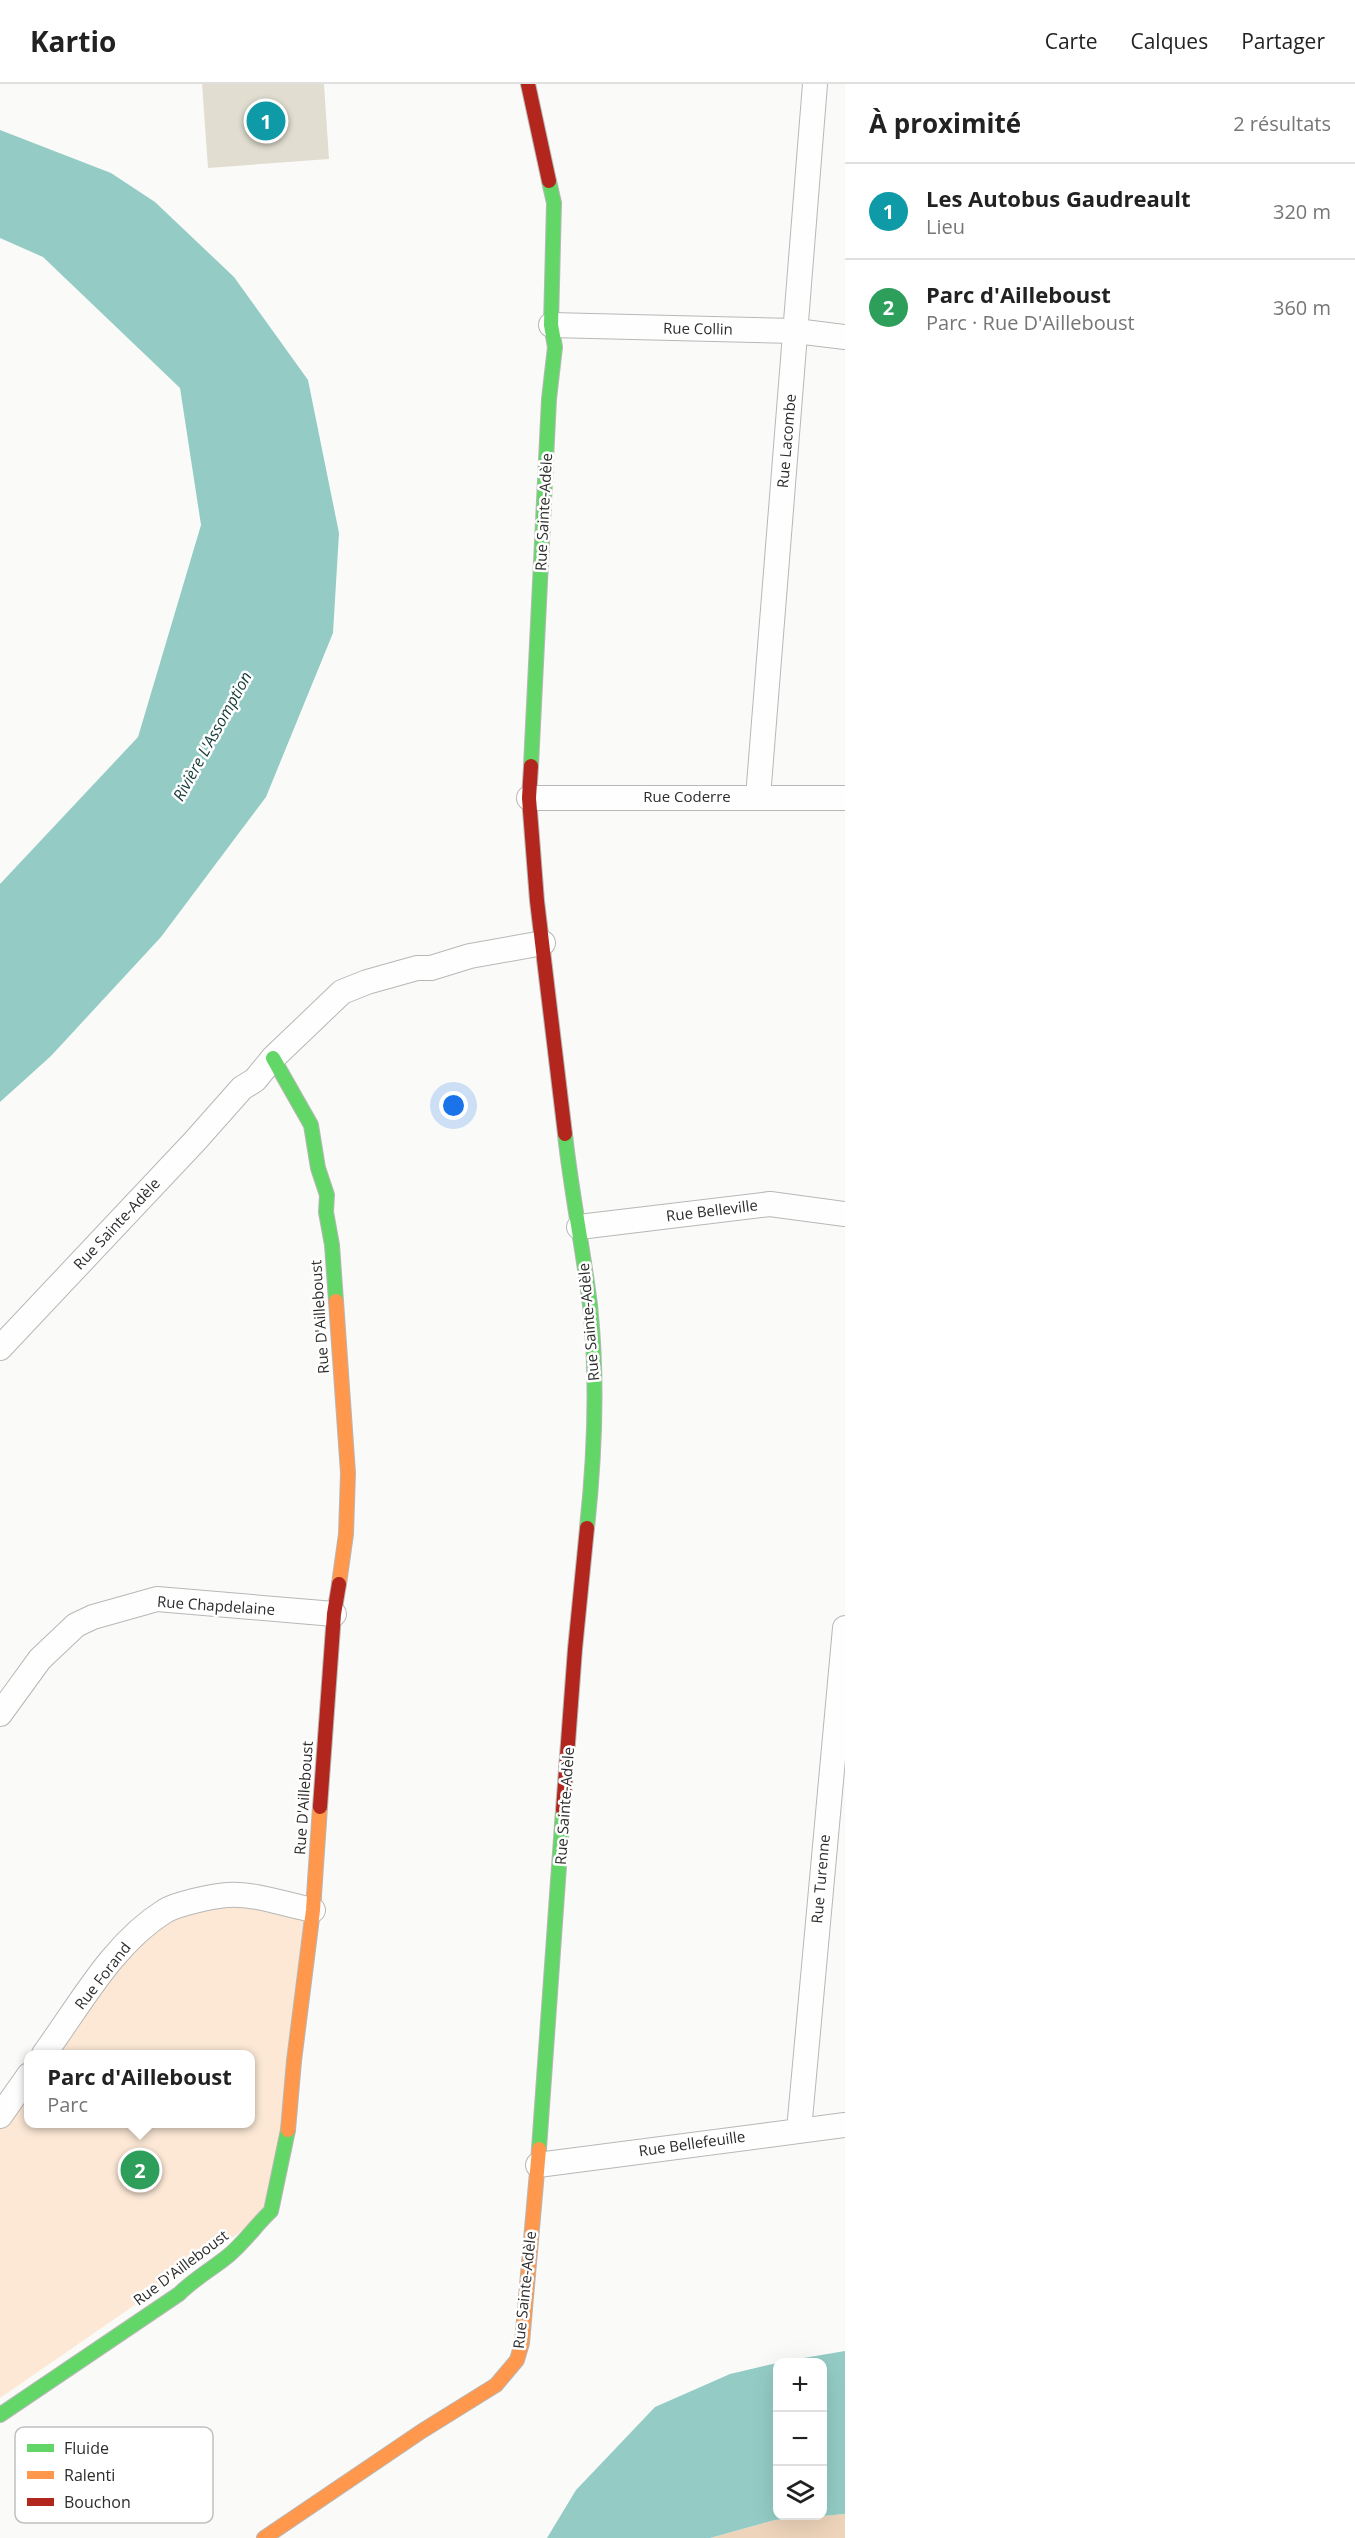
<!DOCTYPE html>
<html lang="fr">
<head>
<meta charset="utf-8">
<style>
	:root { --surface:#fff; --page:#f2f2f2; --text:#222; --muted:#767676; --line:#e0e0e0; --accent:#757673 }
	body { margin:0; font-family:"Open Sans",sans-serif; background:var(--page); color:var(--text) }
	.controls { position:absolute; right:18px; bottom:18px; display:grid; overflow:hidden; border-radius:12px; box-shadow:0 6px 24px #0002 }
	.controls button { width:54px; height:54px; display:grid; place-items:center; padding:0; border:0; border-bottom:2px solid var(--line); background:var(--surface); color:var(--text); font:30px sans-serif }
	.you { position:absolute; left:454px; top:1022px; width:21px; height:21px; margin:-15px; border:4px solid #fff; border-radius:50%; background:#1a73e8; box-shadow:0 0 0 9px #1a73e833 }
	.badge { display:grid; place-items:center; width:39px; height:39px; border-radius:50%; background:var(--accent); color:#fff; font-size:20px; font-weight:700 }
	.pin { position:absolute; translate:-50% -50%; border:3px solid #fff; box-shadow:0 2px 6px #0006 }
	.popup { position:absolute; left:24px; top:1966px; width:231px; height:78px; box-sizing:border-box; display:grid; place-content:center; border-radius:12px; background:var(--surface); filter:drop-shadow(0 2px 4px #0005); font-size:20px; white-space:nowrap; color:var(--muted) }
	.popup b { font-size:22px; color:var(--text) }
	.popup::after { content:''; position:absolute; left:50%; top:100%; margin-left:-12px; border:12px solid transparent; border-top-color:var(--surface) }
	.list { margin:0; padding:0; list-style:none }
	h2 { display:flex; justify-content:space-between; align-items:center; height:78px; margin:0; padding:0 24px; font-size:26px }
	h2 small { font-size:20px; font-weight:400; color:var(--muted) }
	.list li { display:grid; grid-template-columns:39px 1fr auto; gap:18px; align-items:center; box-sizing:border-box; height:96px; padding:0 24px; border-top:2px solid var(--line) }
	.list b { display:block; font-size:22px; white-space:nowrap }
	.list p { margin:0; font-size:20px; white-space:nowrap; color:var(--muted) }
	.list em { font-size:20px; font-style:normal; color:var(--muted) }
	.icon { flex:none; width:33px; height:33px; fill:none; stroke:currentColor; stroke-width:2; stroke-linecap:round; stroke-linejoin:round }
	.map { position:relative; flex:none; width:845px; height:2454px; overflow:hidden }
	header { display:flex; align-items:center; gap:36px; box-sizing:border-box; height:84px; padding:0 30px; background:var(--surface); border-bottom:2px solid var(--line) }
	header strong { font-size:28px }
	nav { display:flex; gap:33px; margin-inline-start:auto; font-size:21px }
	main { display:flex }
	aside { flex:1; background:var(--surface) }
	.map>svg:first-child { display:block }
</style>
</head>
<body>
<header>
<strong>Kartio</strong>
<nav><a>Carte</a><a>Calques</a><a>Partager</a></nav>
</header>
<main>
<div class="map">
<svg width="845" height="2454" viewBox="0 0 845 2454">
	<rect width="100%" height="100%" fill="#fafbf8"/>
	<path fill="#fce8d5" d="M226 1811 313 1826 271 2127 0 2314V2032L29 1991V2040H251V1970H44L145 1842Z"/>
	<path fill="#eed4bb" d="M845 2430V2454H710L775 2436Z"/>
	<g fill="#94ccc5">
		<path d="M0 46 111 89 155 118 234 193 308 296 339 449 333 549 266 713 161 853 51 972 0 1018V800L138 653 201 441 180 304 43 173 0 154Z"/>
		<path d="M845 2267V2430L775 2436 710 2454H547L576 2406 655 2323 730 2290 777 2279 778 2432H822V2278H780Z"/>
	</g>
	<path fill="#e1ded1" d="M202 0H324L329 75 208 84Z"/>
	<g fill="none" stroke-linecap="round" stroke-linejoin="round">
		<defs>
			<g id="street">
				<path d="M551 241 796 247 845 253"/>
				<path d="M758 713 815 0"/>
				<path d="M529 714H845"/>
				<path d="M579 1143 770 1120 845 1130"/>
				<path d="M0 1264 195 1057 242 1004 255 996 273 974 342 908 367 898 417 884H431L470 872 543 859"/>
				<path d="M0 1630 40 1575 76 1541 93 1533 157 1515 334 1530"/>
				<path d="M44 1970C80 1921 112 1860 165 1827 176 1820 213 1812 227 1811 255 1809 286 1821 313 1826"/>
				<path d="M0 2032 29 1991"/>
				<path d="M799 2046 845 1544"/>
				<path d="M538 2081 845 2041"/>
			</g>
			<g id="fast">
				<path d="M531 682 549 315 555 263 551 241 554 119 549 97"/>
				<path d="M273 974 311 1041 318 1084 327 1111 326 1128 332 1161 336 1217"/>
				<path d="M565 1050C571 1107 583 1164 590 1221 598 1296 595 1369 587 1444"/>
				<path d="M539 2065 563 1726"/>
				<path d="M0 2331 179 2210C194 2195 212 2185 228 2172 245 2158 256 2141 271 2127L288 2046"/>
			</g>
			<g id="slow">
				<path d="M336 1217 348 1389 346 1450 339 1500"/>
				<path d="M288 2046 294 1977 313 1826 320 1723"/>
				<path d="M264 2454 422 2347 496 2301 517 2276 522 2259 539 2065"/>
			</g>
			<g id="jam">
				<path d="M528 0 549 97"/>
				<path d="M531 682 529 714 537 817 565 1050"/>
				<path d="M320 1723 334 1530 339 1500"/>
				<path d="M563 1726 575 1565 587 1444"/>
			</g>
		</defs>
		<use href="#street" stroke="#b7b8b6" stroke-width="26"/>
		<use href="#fast" stroke="#b7b8b6" stroke-width="16"/>
		<use href="#slow" stroke="#b7b8b6" stroke-width="16"/>
		<use href="#jam" stroke="#b7b8b6" stroke-width="16"/>
		<use href="#street" stroke="#fefefe" stroke-width="24"/>
		<use href="#fast" stroke="#63d668" stroke-width="14"/>
		<use href="#slow" stroke="#ff974d" stroke-width="14"/>
		<use href="#jam" stroke="#b3261e" stroke-width="14"/>
	</g>
	<g text-anchor="middle" stroke-width="5" stroke-linejoin="round" paint-order="stroke">
		<g font-size="15" fill="#2d2e2c" stroke="#fff">
			<text transform="translate(698 245) rotate(1)" y="5">Rue Collin</text>
			<text transform="translate(787 357) rotate(-85)" y="5">Rue Lacombe</text>
			<text transform="translate(544 428) rotate(-87)" y="5">Rue Sainte-Adèle</text>
			<text x="687" y="718">Rue Coderre</text>
			<text transform="translate(712 1127) rotate(-7)" y="5">Rue Belleville</text>
			<text transform="translate(117 1140) rotate(-47)" y="5">Rue Sainte-Adèle</text>
			<text transform="translate(320 1233) rotate(-94)" y="5">Rue D'Ailleboust</text>
			<text transform="translate(589 1238) rotate(-95)" y="5">Rue Sainte-Adèle</text>
			<text transform="translate(216 1522) rotate(4)" y="5">Rue Chapdelaine</text>
			<text transform="translate(304 1714) rotate(-86)" y="5">Rue D'Ailleboust</text>
			<text transform="translate(565 1722) rotate(-86)" y="5">Rue Sainte-Adèle</text>
			<text transform="translate(821 1795) rotate(-85)" y="5">Rue Turenne</text>
			<text transform="translate(103 1892) rotate(-52)" y="5">Rue Forand</text>
			<text transform="translate(692 2060) rotate(-8)" y="5">Rue Bellefeuille</text>
			<text transform="translate(181 2184) rotate(-37)" y="5">Rue D'Ailleboust</text>
			<text transform="translate(525 2206) rotate(-84)" y="5">Rue Sainte-Adèle</text>
		</g>
		<g font-size="16" font-style="italic" fill="#153c38" stroke="#fff">
			<text transform="translate(212 652) rotate(-61)" y="6">Rivière L'Assomption</text>
		</g>
	</g>
	<rect x="15" y="2343" width="198" height="96" rx="9" fill="#fff" stroke="#c0c0c0" stroke-width="1.5"/>
	<rect x="27" y="2360" width="27" height="8" fill="#63d668"/>
	<rect x="27" y="2387" width="27" height="8" fill="#ff974d"/>
	<rect x="27" y="2414" width="27" height="8" fill="#b3261e"/>
	<g font-size="16" fill="#2d2e2c">
		<text x="64" y="2370">Fluide</text>
		<text x="64" y="2397">Ralenti</text>
		<text x="64" y="2424">Bouchon</text>
	</g>
</svg>
<div class="controls">
<button>+</button>
<button>−</button>
<button><svg class="icon" aria-label="layers" viewBox="0 0 24 24"><path d="M12 4l9 5-9 5-9-5zM3 14l9 5 9-5"/></svg></button>
</div>
<div class="you"></div>
<div class="pin badge" style="left:266px;top:37px;background:#0f9aa8">1</div>
<div class="pin badge" style="left:140px;top:2086px;background:#2e9e5b">2</div>
<div class="popup"><b>Parc d'Ailleboust</b>Parc</div>
</div>
<aside>
<h2>À proximité<small>2 résultats</small></h2>
<ul class="list">
<li><span class="badge" style="background:#0f9aa8">1</span><div><b>Les Autobus Gaudreault</b><p>Lieu</p></div><em>320 m</em></li>
<li><span class="badge" style="background:#2e9e5b">2</span><div><b>Parc d'Ailleboust</b><p>Parc · Rue D'Ailleboust</p></div><em>360 m</em></li>
</ul>
</aside>
</main>
</body>
</html>
